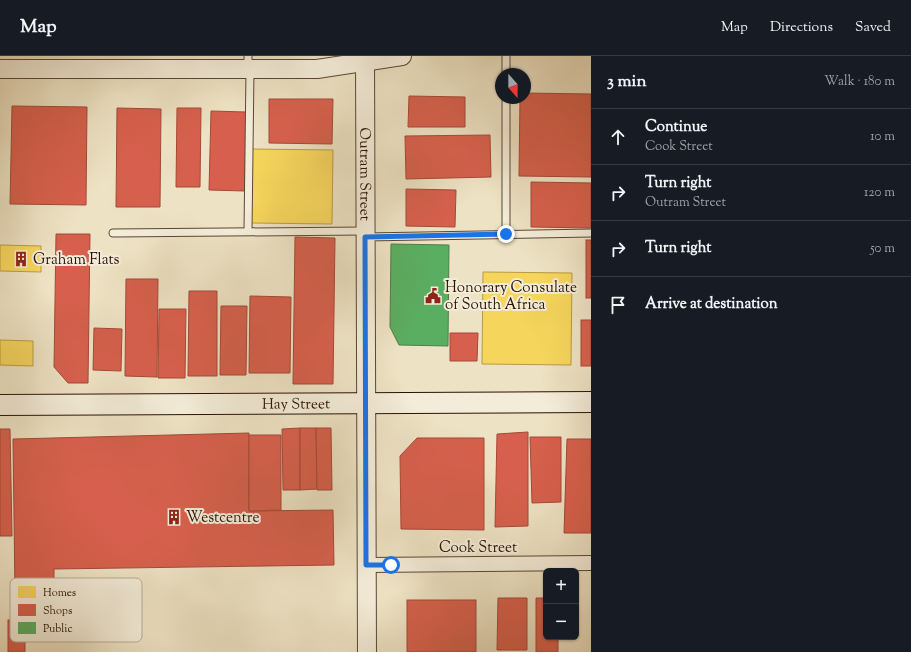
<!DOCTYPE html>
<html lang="en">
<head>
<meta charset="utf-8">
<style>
	:root { --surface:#171b24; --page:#20242c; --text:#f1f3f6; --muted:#9ea1a6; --line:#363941 }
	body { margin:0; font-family:"Sorts Mill Goudy",serif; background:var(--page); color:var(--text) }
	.controls { position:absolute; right:12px; bottom:12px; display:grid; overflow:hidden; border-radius:6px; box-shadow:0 1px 3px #0004 }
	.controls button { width:36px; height:36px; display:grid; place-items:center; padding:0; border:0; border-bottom:1px solid var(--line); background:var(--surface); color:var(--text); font:20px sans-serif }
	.compass { position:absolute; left:495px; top:12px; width:36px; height:36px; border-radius:50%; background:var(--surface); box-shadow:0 1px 3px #0004; rotate:159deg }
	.stop { position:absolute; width:12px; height:12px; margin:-9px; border:3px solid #1a73e8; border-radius:50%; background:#fff }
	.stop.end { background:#1a73e8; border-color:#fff; box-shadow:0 1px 4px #0008 }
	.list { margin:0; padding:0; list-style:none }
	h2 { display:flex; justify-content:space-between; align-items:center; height:52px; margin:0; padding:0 16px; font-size:17px }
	h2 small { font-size:13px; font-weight:400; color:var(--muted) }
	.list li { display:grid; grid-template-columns:26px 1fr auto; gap:12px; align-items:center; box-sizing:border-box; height:56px; padding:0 16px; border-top:1px solid var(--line) }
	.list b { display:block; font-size:15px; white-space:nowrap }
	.list p { margin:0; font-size:13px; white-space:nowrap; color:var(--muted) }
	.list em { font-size:13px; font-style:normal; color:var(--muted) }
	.icon { flex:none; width:22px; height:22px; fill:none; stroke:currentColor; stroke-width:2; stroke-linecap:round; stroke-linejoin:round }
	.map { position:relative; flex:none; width:591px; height:596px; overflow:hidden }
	header { display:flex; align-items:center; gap:24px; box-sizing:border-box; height:56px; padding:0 20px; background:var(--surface); border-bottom:1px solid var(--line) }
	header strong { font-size:19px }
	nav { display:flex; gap:22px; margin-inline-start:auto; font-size:14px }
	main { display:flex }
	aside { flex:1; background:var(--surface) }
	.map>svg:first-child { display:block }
</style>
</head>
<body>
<header>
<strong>Map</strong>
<nav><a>Map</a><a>Directions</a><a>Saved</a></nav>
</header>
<main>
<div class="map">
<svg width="591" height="596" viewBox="0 0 591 596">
	<rect width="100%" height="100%" fill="#ede2c3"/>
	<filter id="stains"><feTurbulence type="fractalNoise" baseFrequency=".005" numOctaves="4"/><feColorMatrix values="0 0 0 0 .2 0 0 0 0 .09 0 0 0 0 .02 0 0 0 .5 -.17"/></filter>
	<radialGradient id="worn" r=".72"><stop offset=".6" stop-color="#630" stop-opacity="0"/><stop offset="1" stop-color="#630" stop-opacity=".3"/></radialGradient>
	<g fill="#f6d55c" stroke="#b99a42">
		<path d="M251 93 333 94 332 168 251 167Z"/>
		<path d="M0 189 41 190V216L0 215Z"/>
		<path d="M483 216 572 217 571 309 482 308Z"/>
		<path d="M0 284 33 285V310L0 309Z"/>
	</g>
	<g fill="#d6604d" stroke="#a34938">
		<path d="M525 37 591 38V121L519 120 520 42H525Z"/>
		<path d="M409 40 465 41V71H408Z"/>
		<path d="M269 43H333L332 88 269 87Z"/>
		<path d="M12 50 87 51 86 149 10 148Z"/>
		<path d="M117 52 161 53 160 151H116Z"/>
		<path d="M177 52H201L200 131H176Z"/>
		<path d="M211 55 246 56 245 135 209 134Z"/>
		<path d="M490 79 491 121 406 123 405 80Z"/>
		<path d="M531 126 591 127V172L531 171Z"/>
		<path d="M406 133 456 134 455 171 406 170Z"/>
		<path d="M56 178H90L88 327H68L54 311Z"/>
		<path d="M295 181 335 182 333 328H293Z"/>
		<rect x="586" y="184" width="5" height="58"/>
		<path d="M126 223H158L157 321 125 320Z"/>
		<path d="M189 235H217V320H188Z"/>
		<path d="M250 240 291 241 290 317H249Z"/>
		<path d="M221 250H247L246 319H220Z"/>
		<path d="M159 253H186L185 322H158Z"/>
		<rect x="581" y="264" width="10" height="46"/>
		<path d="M94 272 122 273 121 315 93 314Z"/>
		<path d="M450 277H478L477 305H450Z"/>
		<path d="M300 372V434H283L282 373Z"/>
		<path d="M300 372H316L317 433 300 434Z"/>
		<path d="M316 372H331L332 434H317Z"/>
		<path d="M0 373H10L12 480H0Z"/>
		<path d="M528 376V470L495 471 497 378Z"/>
		<path d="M249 377V455L333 454 334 509 54 513V539L15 538 13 383Z"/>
		<path d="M249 379H281V454L249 455Z"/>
		<path d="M530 381H561V446L532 447Z"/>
		<path d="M417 382H484V474L401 473 400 400Z"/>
		<path d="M567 383H591V477H564Z"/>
		<path d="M498 542H527V594H497Z"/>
		<path d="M536 542H546V581H558V596H536Z"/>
		<rect x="407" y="544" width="69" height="52"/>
		<rect x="8" y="564" width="17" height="32"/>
	</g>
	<path fill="#5aae61" stroke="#4c7f46" d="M391 188 449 189 448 290 399 289 390 271Z"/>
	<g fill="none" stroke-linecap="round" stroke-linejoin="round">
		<defs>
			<g id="service">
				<path d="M506 0V18"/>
				<path d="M248 13V0"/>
				<path d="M506 42V179"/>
				<path d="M248 175 250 14"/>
				<path d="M113 177 364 175"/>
				<path d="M365 181 591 177"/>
			</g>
			<path id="minor" d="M366 509 591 507"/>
			<g id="tertiary">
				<path id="s1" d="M365 0 367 596"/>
				<path d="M0 13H317L402 0"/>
			</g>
			<g id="secondary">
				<path id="s2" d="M0 349 591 346"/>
			</g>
		</defs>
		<use href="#service" stroke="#5c4635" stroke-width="9"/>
		<use href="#minor" stroke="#5c4635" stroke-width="16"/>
		<use href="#tertiary" stroke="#5c4635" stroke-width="20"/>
		<use href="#secondary" stroke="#2b1206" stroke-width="22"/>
		<use href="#service" stroke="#f3ecd8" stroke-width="7"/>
		<use href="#minor" stroke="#f3ecd8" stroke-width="14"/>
		<use href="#tertiary" stroke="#f3ecd8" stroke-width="18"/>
		<use href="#secondary" stroke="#f3ecd8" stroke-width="20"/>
	</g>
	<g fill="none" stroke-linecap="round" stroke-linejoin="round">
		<path stroke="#1a73e8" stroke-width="5" d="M391 509H366L365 181 506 178"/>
	</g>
	<defs>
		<symbol id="building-bare" viewBox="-9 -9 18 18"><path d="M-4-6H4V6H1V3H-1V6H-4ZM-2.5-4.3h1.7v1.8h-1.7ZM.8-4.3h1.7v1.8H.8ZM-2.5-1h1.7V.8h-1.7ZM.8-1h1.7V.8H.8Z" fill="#8f2418" stroke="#f3ecd8" stroke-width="2.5" paint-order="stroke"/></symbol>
		<symbol id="civic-bare" viewBox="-9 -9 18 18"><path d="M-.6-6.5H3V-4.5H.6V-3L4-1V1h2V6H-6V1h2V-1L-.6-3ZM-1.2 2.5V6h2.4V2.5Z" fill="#8f2418" stroke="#f3ecd8" stroke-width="2.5" paint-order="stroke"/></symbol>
	</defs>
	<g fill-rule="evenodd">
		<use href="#building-bare" x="10" y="192" width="22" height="22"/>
		<use href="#civic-bare" x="422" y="229" width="22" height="22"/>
		<use href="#building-bare" x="163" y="450" width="22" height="22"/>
	</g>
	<g text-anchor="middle" stroke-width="4" stroke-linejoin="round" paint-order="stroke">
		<g font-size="15" fill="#2b1206" stroke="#f3ecd8">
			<text dy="5" stroke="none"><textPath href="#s1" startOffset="118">Outram Street</textPath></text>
			<text dy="5" stroke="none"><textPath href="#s2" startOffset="296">Hay Street</textPath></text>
			<text x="478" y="496">Cook Street</text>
		</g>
		<g font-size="15" fill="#2b1206" stroke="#f3ecd8" text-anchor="start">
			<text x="33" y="208">Graham Flats</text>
			<text x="445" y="236">Honorary Consulate<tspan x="445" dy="17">of South Africa</tspan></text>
			<text x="186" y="466">Westcentre</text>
		</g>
	</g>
	<rect x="10" y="522" width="132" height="64" rx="6" fill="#f3ecd8" stroke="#b7ab99" stroke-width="1"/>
	<rect x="18" y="530" width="18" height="12" fill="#f6d55c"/>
	<rect x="18" y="548" width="18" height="12" fill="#d6604d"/>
	<rect x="18" y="566" width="18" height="12" fill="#5aae61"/>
	<g font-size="11" fill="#2b1206">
		<text x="43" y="540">Homes</text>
		<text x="43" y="558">Shops</text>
		<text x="43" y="576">Public</text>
	</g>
	<rect width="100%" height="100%" filter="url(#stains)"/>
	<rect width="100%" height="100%" fill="url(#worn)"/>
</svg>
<div class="controls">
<button>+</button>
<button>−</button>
</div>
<svg class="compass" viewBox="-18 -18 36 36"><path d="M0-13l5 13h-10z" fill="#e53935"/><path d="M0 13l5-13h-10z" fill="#9ea1a6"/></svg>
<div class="stop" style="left:391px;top:509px"></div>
<div class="stop end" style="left:506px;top:178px"></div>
</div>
<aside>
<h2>3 min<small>Walk · 180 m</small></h2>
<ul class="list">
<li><svg class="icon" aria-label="ahead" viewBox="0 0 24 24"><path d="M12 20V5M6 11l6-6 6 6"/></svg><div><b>Continue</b><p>Cook Street</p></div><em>10 m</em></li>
<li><svg class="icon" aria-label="right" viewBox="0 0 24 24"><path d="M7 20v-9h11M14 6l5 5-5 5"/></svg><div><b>Turn right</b><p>Outram Street</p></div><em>120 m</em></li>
<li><svg class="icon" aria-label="right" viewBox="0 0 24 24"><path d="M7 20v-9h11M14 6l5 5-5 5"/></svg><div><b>Turn right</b></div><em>50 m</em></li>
<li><svg class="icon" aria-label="arrive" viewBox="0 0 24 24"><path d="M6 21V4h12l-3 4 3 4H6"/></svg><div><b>Arrive at destination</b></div></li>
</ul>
</aside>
</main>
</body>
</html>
